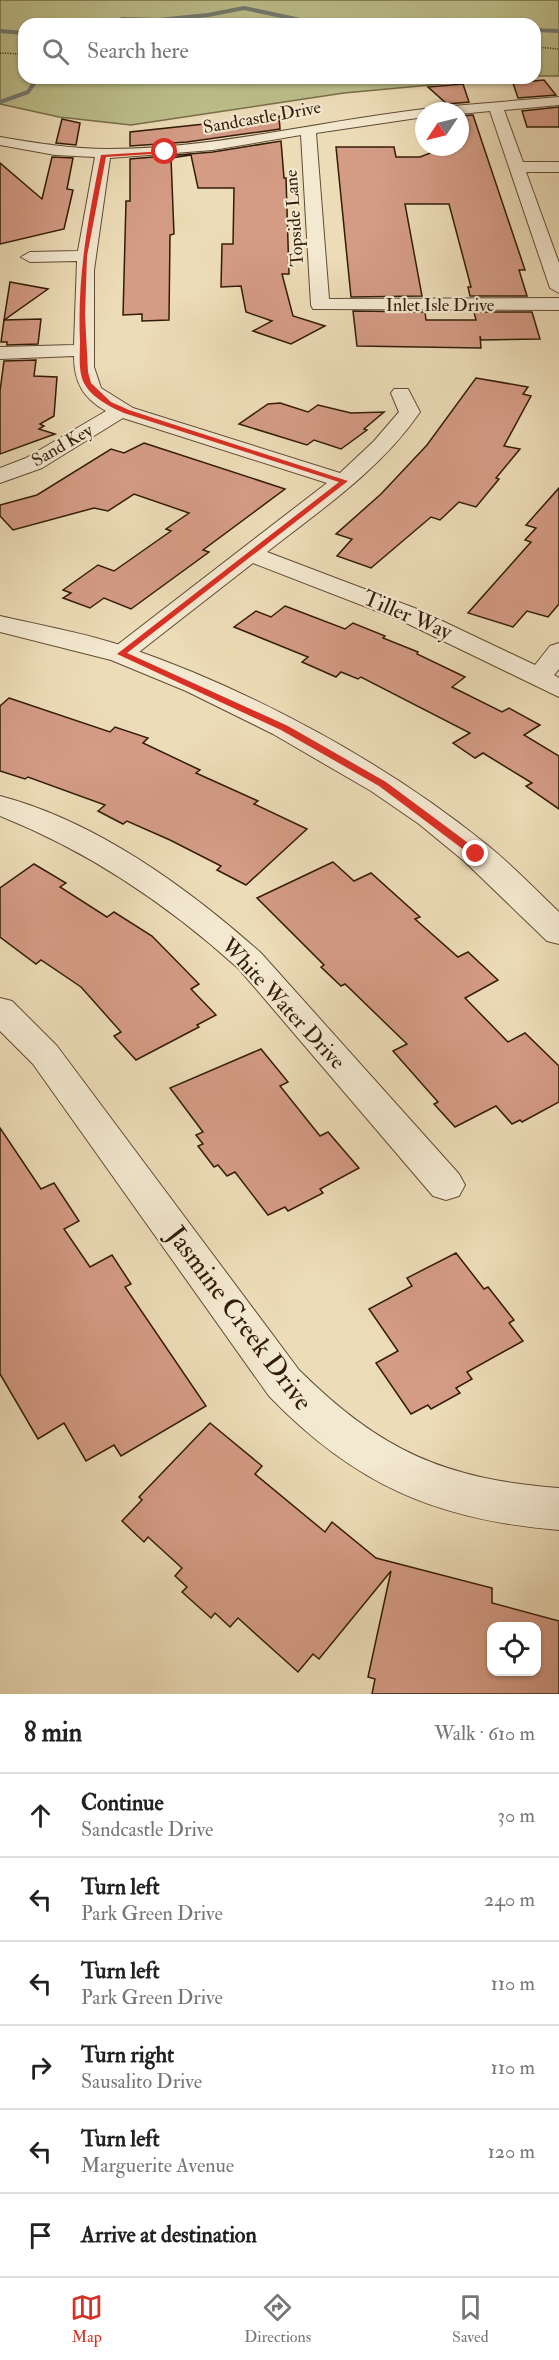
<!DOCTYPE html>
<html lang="en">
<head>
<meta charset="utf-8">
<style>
	:root { --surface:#fff; --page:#f6f6f6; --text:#222; --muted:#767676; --line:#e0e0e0; --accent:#d93025 }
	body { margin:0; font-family:"IM FELL Double Pica",serif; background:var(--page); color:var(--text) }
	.controls { position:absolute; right:18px; bottom:18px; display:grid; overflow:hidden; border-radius:12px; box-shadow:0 2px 4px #0004 }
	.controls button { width:54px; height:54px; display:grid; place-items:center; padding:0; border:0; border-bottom:2px solid var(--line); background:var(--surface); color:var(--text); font:30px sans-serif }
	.compass { position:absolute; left:415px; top:102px; width:54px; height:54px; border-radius:50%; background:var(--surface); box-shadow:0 2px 4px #0004; rotate:235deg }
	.stop { position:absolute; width:18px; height:18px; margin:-14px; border:4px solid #d93025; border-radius:50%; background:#fff }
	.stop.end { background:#d93025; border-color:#fff; box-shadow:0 2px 6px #0008 }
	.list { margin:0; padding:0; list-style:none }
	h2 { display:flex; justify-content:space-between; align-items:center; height:78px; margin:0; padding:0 24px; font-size:26px }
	h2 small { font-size:20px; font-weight:400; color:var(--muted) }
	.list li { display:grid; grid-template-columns:39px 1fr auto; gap:18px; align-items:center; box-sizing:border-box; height:84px; padding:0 24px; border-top:2px solid var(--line) }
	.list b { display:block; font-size:22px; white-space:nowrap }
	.list p { margin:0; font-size:20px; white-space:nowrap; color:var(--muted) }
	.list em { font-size:20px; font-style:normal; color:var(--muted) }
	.icon { flex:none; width:33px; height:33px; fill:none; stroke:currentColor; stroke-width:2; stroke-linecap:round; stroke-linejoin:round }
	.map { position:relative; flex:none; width:559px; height:1694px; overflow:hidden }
	.search { position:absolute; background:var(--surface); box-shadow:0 2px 4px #0004; left:18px; right:18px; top:18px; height:66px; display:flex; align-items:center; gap:15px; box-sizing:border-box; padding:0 21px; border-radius:18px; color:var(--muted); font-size:22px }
	.sheet { height:582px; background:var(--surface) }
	nav { display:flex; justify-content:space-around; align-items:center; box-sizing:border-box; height:84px; border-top:2px solid var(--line); background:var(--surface); font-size:16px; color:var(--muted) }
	nav a { display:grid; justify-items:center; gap:3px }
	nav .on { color:var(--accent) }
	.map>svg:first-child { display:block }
</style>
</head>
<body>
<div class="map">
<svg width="559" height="1694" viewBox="0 0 559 1694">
	<rect width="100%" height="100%" fill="#ecdcb7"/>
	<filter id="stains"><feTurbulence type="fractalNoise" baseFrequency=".00333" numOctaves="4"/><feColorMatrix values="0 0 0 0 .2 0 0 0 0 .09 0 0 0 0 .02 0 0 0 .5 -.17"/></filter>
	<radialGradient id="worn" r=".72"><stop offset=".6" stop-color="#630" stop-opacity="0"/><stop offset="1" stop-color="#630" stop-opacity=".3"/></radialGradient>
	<path fill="#bcbf8b" stroke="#786e4a" stroke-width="1.5" d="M0 0H559V76H535V24H24V78H506L344 93 131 125 59 117 0 104Z"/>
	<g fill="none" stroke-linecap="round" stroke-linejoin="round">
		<g stroke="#727a72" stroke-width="4">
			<path d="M102 24 123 19 158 20 208 15 244 8 319 24"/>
			<path d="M535 30 559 31"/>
			<path d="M0 31 24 33"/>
			<path d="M0 102 28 92 38 78"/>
		</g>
	</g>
	<g fill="#d49b85" stroke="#331c08" stroke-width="1.5" fill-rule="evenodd">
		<path d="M544 80 556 95 518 98 513 83Z"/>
		<path d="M463 84 469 102 447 104 428 87Z"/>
		<path d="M559 107V127H527L522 111Z"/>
		<path d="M473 115 525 270H519L527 296H470L468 287H471L449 204H405L422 296 351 297 336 147H394L396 157H420L446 147H460V116Z"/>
		<path d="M279 116 280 129 187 142 130 146V132Z"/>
		<path d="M62 119 80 123 76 145 56 143Z"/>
		<path d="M281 141 284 178H286L289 274H282L293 316 325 326 291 344 253 331 272 321 246 312 241 286 221 287 222 244H233L234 188H198L191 155 171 158 174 234 170 235 169 320 142 321V314L123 315 126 201H130V159L213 152Z"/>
		<path d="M52 157 73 158 67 189 73 190 64 229 0 244V163L42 199Z"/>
		<path d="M10 282 48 289 4 320Z"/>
		<path d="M353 311 425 312 426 320H476L474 312H532L540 339 481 340 480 336 481 348 357 346Z"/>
		<path d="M41 319 38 344 7 345V342H1L4 320Z"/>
		<path d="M36 360 34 376 57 377 54 416 40 424 44 426 39 429 55 434 0 454V391L4 361Z"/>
		<path d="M476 378 528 387 523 394 531 396 504 446 520 449 496 478 499 479 476 507 459 502 440 520 431 517 371 568 337 556 352 539 336 534 381 494 427 445Z"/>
		<path d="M280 403 308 412 318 405 351 413 384 412 364 429 367 430 341 449 314 440 307 445 239 424 268 404Z"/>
		<path d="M144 443 285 489 203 550 209 552 131 609 104 598 90 608 63 598 71 593 63 590 98 565 114 571 171 531 166 529 189 513 134 494 108 511 94 508 13 530 0 516V505L37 495 111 449 124 453Z"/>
		<path d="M559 488V604L548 617 527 611 513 627 468 613 531 542 525 540 536 528 526 525Z"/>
		<path d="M285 606 345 629 353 623 385 636 383 638 418 652 417 654 465 677 452 687 502 712 509 708 540 725 524 735 559 756V809L526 786 532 783 483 753 475 758 453 743 470 733 361 677 358 679 341 672 336 677 302 662 308 657 234 627 256 611 271 617Z"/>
		<path d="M9 698 110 732 115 727 148 738 143 743 200 770 196 773 258 801 254 804 307 829 246 885 217 870 221 866 170 840 127 821 123 824 98 811 105 805 28 777 25 779 0 771V706Z"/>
		<path d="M333 862 354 881 371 873 420 917 415 919 458 957 468 952 498 980 465 998 508 1042 525 1033 559 1066V1102L522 1122 520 1120 512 1124 496 1106 455 1127 434 1104 438 1102 393 1051 407 1044 345 984 341 986 321 967 324 965 257 898Z"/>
		<path d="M34 864 66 883 60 887 107 917 114 912 152 936 199 984 191 989 216 1015 197 1025 199 1027 136 1060 114 1036 121 1032 81 987 41 960 36 964 0 937V888Z"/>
		<path d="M261 1049 288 1082 280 1086 320 1136 328 1132 359 1168 320 1189 323 1193 288 1211 285 1207 268 1215 235 1172 227 1176 218 1165 214 1167 198 1146 203 1144 196 1135 203 1132 170 1088Z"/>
		<path d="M0 1128 41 1189 54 1183 79 1221 64 1229 90 1267 112 1255 131 1284 125 1287 206 1406 121 1456 114 1445 86 1461 64 1423 38 1439 0 1374Z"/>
		<path d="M456 1253 484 1289 488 1287 514 1320 509 1323 523 1341 467 1372 472 1379 456 1388 460 1393 431 1409 428 1405 411 1414 376 1363 398 1351 369 1309 412 1286 407 1278Z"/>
		<path d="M210 1423 262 1466 255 1474 325 1532 332 1522 376 1558 492 1588V1603L559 1621V1694H372L375 1679 368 1677 391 1571 319 1659 313 1654 298 1672 238 1618 230 1627 215 1613 211 1618 182 1592 187 1587 175 1576 182 1568 148 1537 144 1542 122 1521 142 1500 139 1497ZM492 1626H537V1671H492Z"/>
	</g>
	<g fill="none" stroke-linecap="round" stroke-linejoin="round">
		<defs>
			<g id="minor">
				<path d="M559 97V105L504 110 523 162H559V172H526L559 263V293L550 288 490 111 460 114V111H434L441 107Z"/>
				<path d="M424 109 430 111H424V117L316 133 329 299 559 298V310L313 309 311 305 301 135 213 150 110 158 94 270V367L101 388 133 408 340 473 374 441 399 412 391 393 394 389H408L420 412C381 469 322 509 267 552L417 609 535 665 550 646 559 643V669L554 675 559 678V697L400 620 253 563 130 659 121 662 112 659 108 654 112 649 327 483 123 418 42 468 0 483V468L26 458 106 411C83 398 74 382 74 356L0 359V347L74 345 77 261 30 262 21 257 30 252 78 251 95 157 55 155 0 145V137C36 143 72 149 108 149 214 149 320 121 424 109Z"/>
				<path d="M0 796C96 821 188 888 261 953L459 1174 465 1185 459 1196 446 1200 433 1196 239 969C167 904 90 852 0 816Z"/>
				<path d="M0 998 12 1001 57 1046 299 1370C381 1451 444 1479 559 1488V1530C437 1520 355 1485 269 1396L33 1064 0 1031Z"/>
			</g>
			<path id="tertiary" d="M0 616C44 626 90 634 132 649 253 691 386 763 486 844 511 864 535 889 559 912V944L547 941 464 861 419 824 371 791 273 734 186 691 111 660 0 632Z"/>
		</defs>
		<use href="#minor" stroke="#614c34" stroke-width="2"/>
		<use href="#tertiary" stroke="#614c34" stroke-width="2"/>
		<g stroke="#331c08" stroke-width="1.5" stroke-dasharray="1 1.5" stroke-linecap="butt">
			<path d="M535 47 559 49"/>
			<path d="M0 53 24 54"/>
		</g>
		<use href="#minor" fill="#f3e8d0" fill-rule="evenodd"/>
		<use href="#tertiary" fill="#f3e8d0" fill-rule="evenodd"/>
	</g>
	<path fill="#d93025" d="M165 151 167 153 106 157 87 256 85 315 88 372 91 383 111 402 129 410 348 481 127 653 288 726 386 782 479 851V856H472L379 786 281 730 117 654 339 482 124 413C110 407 91 397 84 383 78 371 80 355 80 342 77 276 88 220 101 155Z"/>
	<g text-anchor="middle" stroke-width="4.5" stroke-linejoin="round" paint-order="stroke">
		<g font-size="18" fill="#331c08" stroke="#f3e8d0">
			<text transform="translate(262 117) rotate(-10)" y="6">Sandcastle Drive</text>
			<text transform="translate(294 218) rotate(-94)" y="6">Topside Lane</text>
			<text x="440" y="311">Inlet Isle Drive</text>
			<text transform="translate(62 445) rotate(-30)" y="6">Sand Key</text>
		</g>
		<g font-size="22" fill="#331c08" stroke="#f3e8d0">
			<text transform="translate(408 614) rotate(23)" y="8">Tiller Way</text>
			<text transform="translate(284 1003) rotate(47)" y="8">White Water Drive</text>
		</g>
		<g font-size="27" fill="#331c08" stroke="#f3e8d0">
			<text transform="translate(240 1318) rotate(53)" y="9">Jasmine Creek Drive</text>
		</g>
	</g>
	<rect width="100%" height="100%" filter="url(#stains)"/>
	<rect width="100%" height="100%" fill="url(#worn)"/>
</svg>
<div class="controls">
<button><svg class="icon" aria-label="locate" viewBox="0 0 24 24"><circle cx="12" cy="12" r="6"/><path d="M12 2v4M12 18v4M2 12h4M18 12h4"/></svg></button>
</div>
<svg class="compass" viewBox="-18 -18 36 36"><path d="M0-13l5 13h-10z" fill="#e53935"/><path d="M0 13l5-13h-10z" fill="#767676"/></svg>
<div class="stop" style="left:165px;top:152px"></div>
<div class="stop end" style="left:476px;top:854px"></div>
<div class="search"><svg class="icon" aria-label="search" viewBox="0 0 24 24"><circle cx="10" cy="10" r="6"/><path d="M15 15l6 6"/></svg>Search here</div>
</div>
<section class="sheet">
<h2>8 min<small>Walk · 610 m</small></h2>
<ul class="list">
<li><svg class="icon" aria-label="ahead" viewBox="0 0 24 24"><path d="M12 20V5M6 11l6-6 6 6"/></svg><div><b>Continue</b><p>Sandcastle Drive</p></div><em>30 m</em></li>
<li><svg class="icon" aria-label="left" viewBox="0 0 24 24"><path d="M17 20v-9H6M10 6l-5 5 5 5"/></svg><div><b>Turn left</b><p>Park Green Drive</p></div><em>240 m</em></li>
<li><svg class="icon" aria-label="left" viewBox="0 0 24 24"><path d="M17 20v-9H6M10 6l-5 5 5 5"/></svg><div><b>Turn left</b><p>Park Green Drive</p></div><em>110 m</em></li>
<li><svg class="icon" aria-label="right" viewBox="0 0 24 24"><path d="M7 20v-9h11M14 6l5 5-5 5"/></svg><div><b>Turn right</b><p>Sausalito Drive</p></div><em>110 m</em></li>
<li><svg class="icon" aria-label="left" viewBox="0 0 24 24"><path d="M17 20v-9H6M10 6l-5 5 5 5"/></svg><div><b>Turn left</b><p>Marguerite Avenue</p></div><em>120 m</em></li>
<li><svg class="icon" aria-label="arrive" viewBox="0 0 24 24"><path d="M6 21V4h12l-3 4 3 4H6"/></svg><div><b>Arrive at destination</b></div></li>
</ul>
</section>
<nav>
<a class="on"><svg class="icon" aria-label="map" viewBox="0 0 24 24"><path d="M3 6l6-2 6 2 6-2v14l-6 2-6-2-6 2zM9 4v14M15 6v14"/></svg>Map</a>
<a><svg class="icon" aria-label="directions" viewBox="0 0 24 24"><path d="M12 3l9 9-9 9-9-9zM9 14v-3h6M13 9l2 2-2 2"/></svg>Directions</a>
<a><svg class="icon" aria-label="saved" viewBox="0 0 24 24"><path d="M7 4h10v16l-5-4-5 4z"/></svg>Saved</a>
</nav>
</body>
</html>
